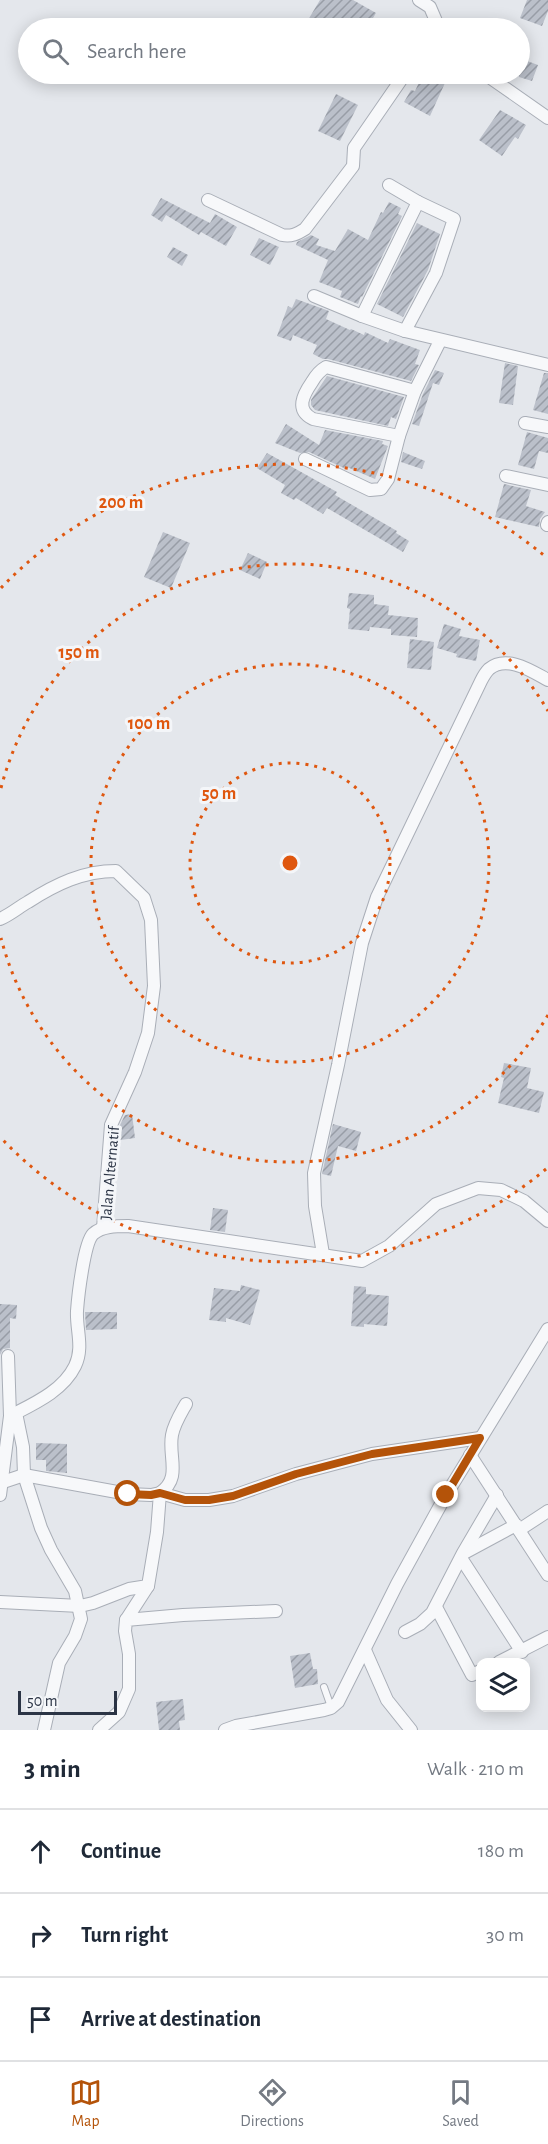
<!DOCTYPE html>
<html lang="en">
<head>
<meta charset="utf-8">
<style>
	:root { --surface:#fff; --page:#f2f2f3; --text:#1f2937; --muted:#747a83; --line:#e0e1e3; --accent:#b45309 }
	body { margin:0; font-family:"Alegreya Sans",sans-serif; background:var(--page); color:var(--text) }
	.controls { position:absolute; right:18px; bottom:18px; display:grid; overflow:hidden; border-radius:12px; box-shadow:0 3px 15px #0003 }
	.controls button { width:54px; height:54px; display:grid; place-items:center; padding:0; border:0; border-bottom:2px solid var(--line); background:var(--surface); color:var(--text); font:30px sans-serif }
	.scale { position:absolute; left:18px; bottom:15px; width:99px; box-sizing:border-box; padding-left:6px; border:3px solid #2b3445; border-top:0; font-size:16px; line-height:21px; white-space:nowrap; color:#2b3445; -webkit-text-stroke:4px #f4f6f9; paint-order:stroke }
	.stop { position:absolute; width:18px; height:18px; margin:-14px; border:4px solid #b45309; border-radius:50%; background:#fff }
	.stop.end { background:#b45309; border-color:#fff; box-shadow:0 2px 6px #0008 }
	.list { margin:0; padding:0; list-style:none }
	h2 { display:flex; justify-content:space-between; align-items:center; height:78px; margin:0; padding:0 24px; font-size:26px }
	h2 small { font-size:20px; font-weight:400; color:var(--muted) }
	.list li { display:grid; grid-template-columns:39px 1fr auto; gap:18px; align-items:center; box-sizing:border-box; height:84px; padding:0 24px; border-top:2px solid var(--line) }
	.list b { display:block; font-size:22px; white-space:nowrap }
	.list em { font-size:20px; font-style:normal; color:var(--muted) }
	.icon { flex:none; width:33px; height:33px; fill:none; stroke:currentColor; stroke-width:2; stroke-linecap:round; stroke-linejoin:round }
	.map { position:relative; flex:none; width:548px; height:1730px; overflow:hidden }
	.search { position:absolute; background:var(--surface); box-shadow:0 3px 15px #0003; left:18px; right:18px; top:18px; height:66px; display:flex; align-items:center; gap:15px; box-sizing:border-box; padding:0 21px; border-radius:33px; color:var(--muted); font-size:22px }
	.sheet { height:330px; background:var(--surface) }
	nav { display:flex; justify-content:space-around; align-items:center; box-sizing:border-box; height:84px; border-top:2px solid var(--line); background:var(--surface); font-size:16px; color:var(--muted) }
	nav a { display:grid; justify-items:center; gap:3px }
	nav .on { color:var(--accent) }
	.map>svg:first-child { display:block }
</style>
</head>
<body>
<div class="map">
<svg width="548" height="1730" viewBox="0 0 548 1730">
	<defs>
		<pattern id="building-hatch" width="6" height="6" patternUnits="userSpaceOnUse" patternTransform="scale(1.5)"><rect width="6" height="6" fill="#bbc0ca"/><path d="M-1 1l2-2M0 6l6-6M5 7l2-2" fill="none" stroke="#989da6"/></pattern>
	</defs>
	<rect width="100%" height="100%" fill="#e4e7ec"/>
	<g fill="url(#building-hatch)">
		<path d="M320 0H353L376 13 367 28H324L308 20Z"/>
		<path d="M527 0H548V11L542 26 520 18Z"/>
		<path d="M519 58 538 65 532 81 519 77Z"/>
		<path d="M423 74H449L430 116 404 102 411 90 415 91Z"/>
		<path d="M336 94 358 105 340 141 318 131Z"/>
		<path d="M500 110 526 125 518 139 515 137 502 156 479 140Z"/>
		<path d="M161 198 210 223 215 214 237 227 226 246 201 232 199 235 166 215 162 222 151 215Z"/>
		<path d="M389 202 401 208 398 214 402 216 362 297 361 296 358 304 340 297 342 291 319 282 328 260 296 245 297 242 311 235 319 239 316 245 335 251 348 229 368 240 381 212 383 213Z"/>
		<path d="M417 223 440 234 428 270 403 317 377 304Z"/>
		<path d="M259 238 279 247 270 265 250 255Z"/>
		<path d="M173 247 188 255 182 266 167 257Z"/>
		<path d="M296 299 329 311 326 319 350 330 351 329 364 335 365 332 388 343 390 339 420 350 415 364 419 365 411 381 328 359H323L313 354 317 345 293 335 291 341 277 336 288 306 292 308Z"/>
		<path d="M505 363 518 366 513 405 499 403Z"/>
		<path d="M435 370 444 373 439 385 433 383 419 426 412 424 423 394Z"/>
		<path d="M544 373H548V414L533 410Z"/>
		<path d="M327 376 404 397 396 419 391 417 388 426 315 410 311 405V400Z"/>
		<path d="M286 424 319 445 325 430 383 441 382 444 388 446 375 479 347 467 346 469 309 452 300 453 275 443Z"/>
		<path d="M527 432 548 438V453L539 451 534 469 518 465Z"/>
		<path d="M403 452 425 461 422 469 401 462Z"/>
		<path d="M267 453 337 492 335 495 397 531 396 533 409 541 403 552 327 508 323 514 296 498 294 500 281 493 285 485 257 468Z"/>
		<path d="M504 484 531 490 526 506 545 512 540 519 539 527 495 517Z"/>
		<path d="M163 532 190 543 171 588 144 577Z"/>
		<path d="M248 553 267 562 260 579 240 570Z"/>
		<path d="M349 593 374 595V604L389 606 388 615 418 618 417 637 391 635V629L370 627 369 631 348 629 350 609 347 608Z"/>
		<path d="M444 624 461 629 459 636 480 640 476 661 456 657 457 654 437 648Z"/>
		<path d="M410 639 434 642 431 670 407 668Z"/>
		<path d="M504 1063 531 1068 527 1088 544 1092 539 1113 498 1103 504 1078 501 1077Z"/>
		<path d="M132 1114 135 1138 120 1140 119 1127 125 1115Z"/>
		<path d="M333 1124 361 1132 356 1151 338 1146 331 1176 322 1174Z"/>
		<path d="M213 1208 228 1210 225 1232 210 1230Z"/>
		<path d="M241 1285 260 1290 250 1325 226 1318V1322L209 1320 214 1288 240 1291Z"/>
		<path d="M354 1286 366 1287V1294L389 1296 387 1326 364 1324V1327L351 1326Z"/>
		<path d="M0 1304 17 1305 16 1319 10 1318V1348L3 1349 0 1355Z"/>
		<path d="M85 1312H117V1329L86 1330Z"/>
		<path d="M36 1443 67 1444V1473L46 1471V1460H36Z"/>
		<path d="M310 1653 313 1669H317L318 1684 295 1688 290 1656Z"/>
		<path d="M183 1699 185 1720 179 1721 180 1730H159L156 1702Z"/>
	</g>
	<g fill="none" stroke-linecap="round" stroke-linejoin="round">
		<defs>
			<path id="lane" d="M324 1687 331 1707"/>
			<g id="street">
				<path d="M419 0 430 7 439 28"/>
				<path d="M485 74 548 118"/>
				<path d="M389 185 418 202 454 219 436 273 405 331"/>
				<path d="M208 200 282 235C291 237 297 234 305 229L353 166 354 148 405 74"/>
				<path d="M314 296 362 316 405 331 548 365"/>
				<path d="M362 316 418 202"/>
				<path d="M525 423 548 427"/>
				<path d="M399 436 313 419C295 410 303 395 312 382 316 375 319 371 326 367L415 391"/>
				<path d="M305 459 370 490 381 489 388 479 399 436 415 391 440 341"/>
				<path d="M506 476 548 485"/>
				<path d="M547 525 548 522"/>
				<path d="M0 919C10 915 19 907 28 902 56 884 83 871 116 871L144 898 151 920 154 986 148 1033 135 1072 111 1125 103 1228"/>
				<path d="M323 1254 315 1206 314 1173 338 1065 362 943 377 897 481 681C483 677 486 672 489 669 507 654 533 672 548 680"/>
				<path d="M16 1413 23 1447 24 1475 41 1528 51 1550 75 1591 81 1619 75 1636 59 1663 44 1730"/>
				<path d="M10 1416C33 1404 63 1391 75 1366 84 1347 76 1330 77 1311 78 1297 84 1243 93 1234 102 1226 116 1226 128 1226L362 1261 389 1246 436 1204 478 1188 501 1190 524 1201 548 1221"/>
				<path d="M470 1455 548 1575"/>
				<path d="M3 1482 24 1475 128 1494 151 1495 160 1493 185 1500H209L233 1496 296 1474 372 1454 480 1438"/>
				<path d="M0 1495 10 1416 8 1356"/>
				<path d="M519 1530 548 1511"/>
				<path d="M464 1553 516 1525"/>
				<path d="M461 1558 522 1652"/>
				<path d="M0 1602 80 1606 93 1603 129 1589 148 1586 157 1532 160 1493C182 1478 168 1457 172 1435 174 1424 181 1413 186 1404"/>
				<path d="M436 1607 472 1675 480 1671"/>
				<path d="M126 1620 148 1586"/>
				<path d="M405 1632 420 1624 432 1613 463 1553 497 1495"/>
				<path d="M365 1650 387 1700 411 1730"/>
				<path d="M499 1662 548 1637"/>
				<path d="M99 1730 119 1712 129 1689V1654L125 1631 126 1620 183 1615 276 1611"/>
				<path d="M225 1730 236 1726 324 1710 331 1708 338 1702 397 1584 446 1495 548 1329"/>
			</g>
		</defs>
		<use href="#lane" stroke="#a9aeb7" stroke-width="8"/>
		<use href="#street" stroke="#a9aeb7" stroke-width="14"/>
		<use href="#lane" stroke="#f7f8fa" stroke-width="6"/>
		<use href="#street" stroke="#f7f8fa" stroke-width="12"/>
	</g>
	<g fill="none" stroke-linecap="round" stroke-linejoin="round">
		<path stroke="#b45309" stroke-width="8" d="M128 1494 151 1495 160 1493 185 1500H209L233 1496 296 1474 372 1454 480 1438 446 1495"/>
	</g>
	<g fill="none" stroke="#df570f" stroke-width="3" stroke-dasharray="3 6">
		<circle cx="290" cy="863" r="100"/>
		<circle cx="290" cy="863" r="199"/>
		<path d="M548 1015A299 299 0 0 1 1 938M1 788A299 299 0 0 1 548 711"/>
		<path d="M546 1169A399 399 0 0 1 1 1138M1 588A399 399 0 0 1 546 557"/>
	</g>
	<g text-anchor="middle" stroke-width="6" stroke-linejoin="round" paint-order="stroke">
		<g font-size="16" fill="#2b3445" stroke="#f4f6f9">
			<text transform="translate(109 1173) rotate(-85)" y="6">Jalan Alternatif</text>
		</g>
	</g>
	<circle cx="290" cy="863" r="9" fill="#df570f" stroke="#f4f6f9" stroke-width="3"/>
	<g font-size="18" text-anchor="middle" font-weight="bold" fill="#df570f" stroke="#f4f6f9" stroke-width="6" stroke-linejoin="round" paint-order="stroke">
		<text x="121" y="508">200 m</text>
		<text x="79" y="658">150 m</text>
		<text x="149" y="729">100 m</text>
		<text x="219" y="799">50 m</text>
	</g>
</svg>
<div class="controls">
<button><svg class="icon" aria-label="layers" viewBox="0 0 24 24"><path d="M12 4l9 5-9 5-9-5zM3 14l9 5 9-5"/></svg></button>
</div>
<div class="scale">50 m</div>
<div class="stop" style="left:128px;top:1494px"></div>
<div class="stop end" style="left:446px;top:1495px"></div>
<div class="search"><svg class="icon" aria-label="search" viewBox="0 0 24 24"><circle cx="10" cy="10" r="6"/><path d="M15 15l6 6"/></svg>Search here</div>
</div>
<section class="sheet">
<h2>3 min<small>Walk · 210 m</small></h2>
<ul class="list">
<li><svg class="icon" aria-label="ahead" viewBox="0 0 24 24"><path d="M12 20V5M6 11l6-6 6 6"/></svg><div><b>Continue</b></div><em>180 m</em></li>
<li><svg class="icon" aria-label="right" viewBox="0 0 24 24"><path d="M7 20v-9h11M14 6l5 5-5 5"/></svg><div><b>Turn right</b></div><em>30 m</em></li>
<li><svg class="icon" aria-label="arrive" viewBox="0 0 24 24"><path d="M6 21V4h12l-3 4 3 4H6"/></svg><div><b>Arrive at destination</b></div></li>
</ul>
</section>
<nav>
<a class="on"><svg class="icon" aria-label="map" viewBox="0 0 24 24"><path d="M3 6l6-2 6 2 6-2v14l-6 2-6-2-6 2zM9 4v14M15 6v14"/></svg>Map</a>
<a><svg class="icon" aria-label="directions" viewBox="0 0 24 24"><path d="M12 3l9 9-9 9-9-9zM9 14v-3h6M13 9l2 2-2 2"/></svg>Directions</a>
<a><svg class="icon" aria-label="saved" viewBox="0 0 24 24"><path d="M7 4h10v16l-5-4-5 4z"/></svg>Saved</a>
</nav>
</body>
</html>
